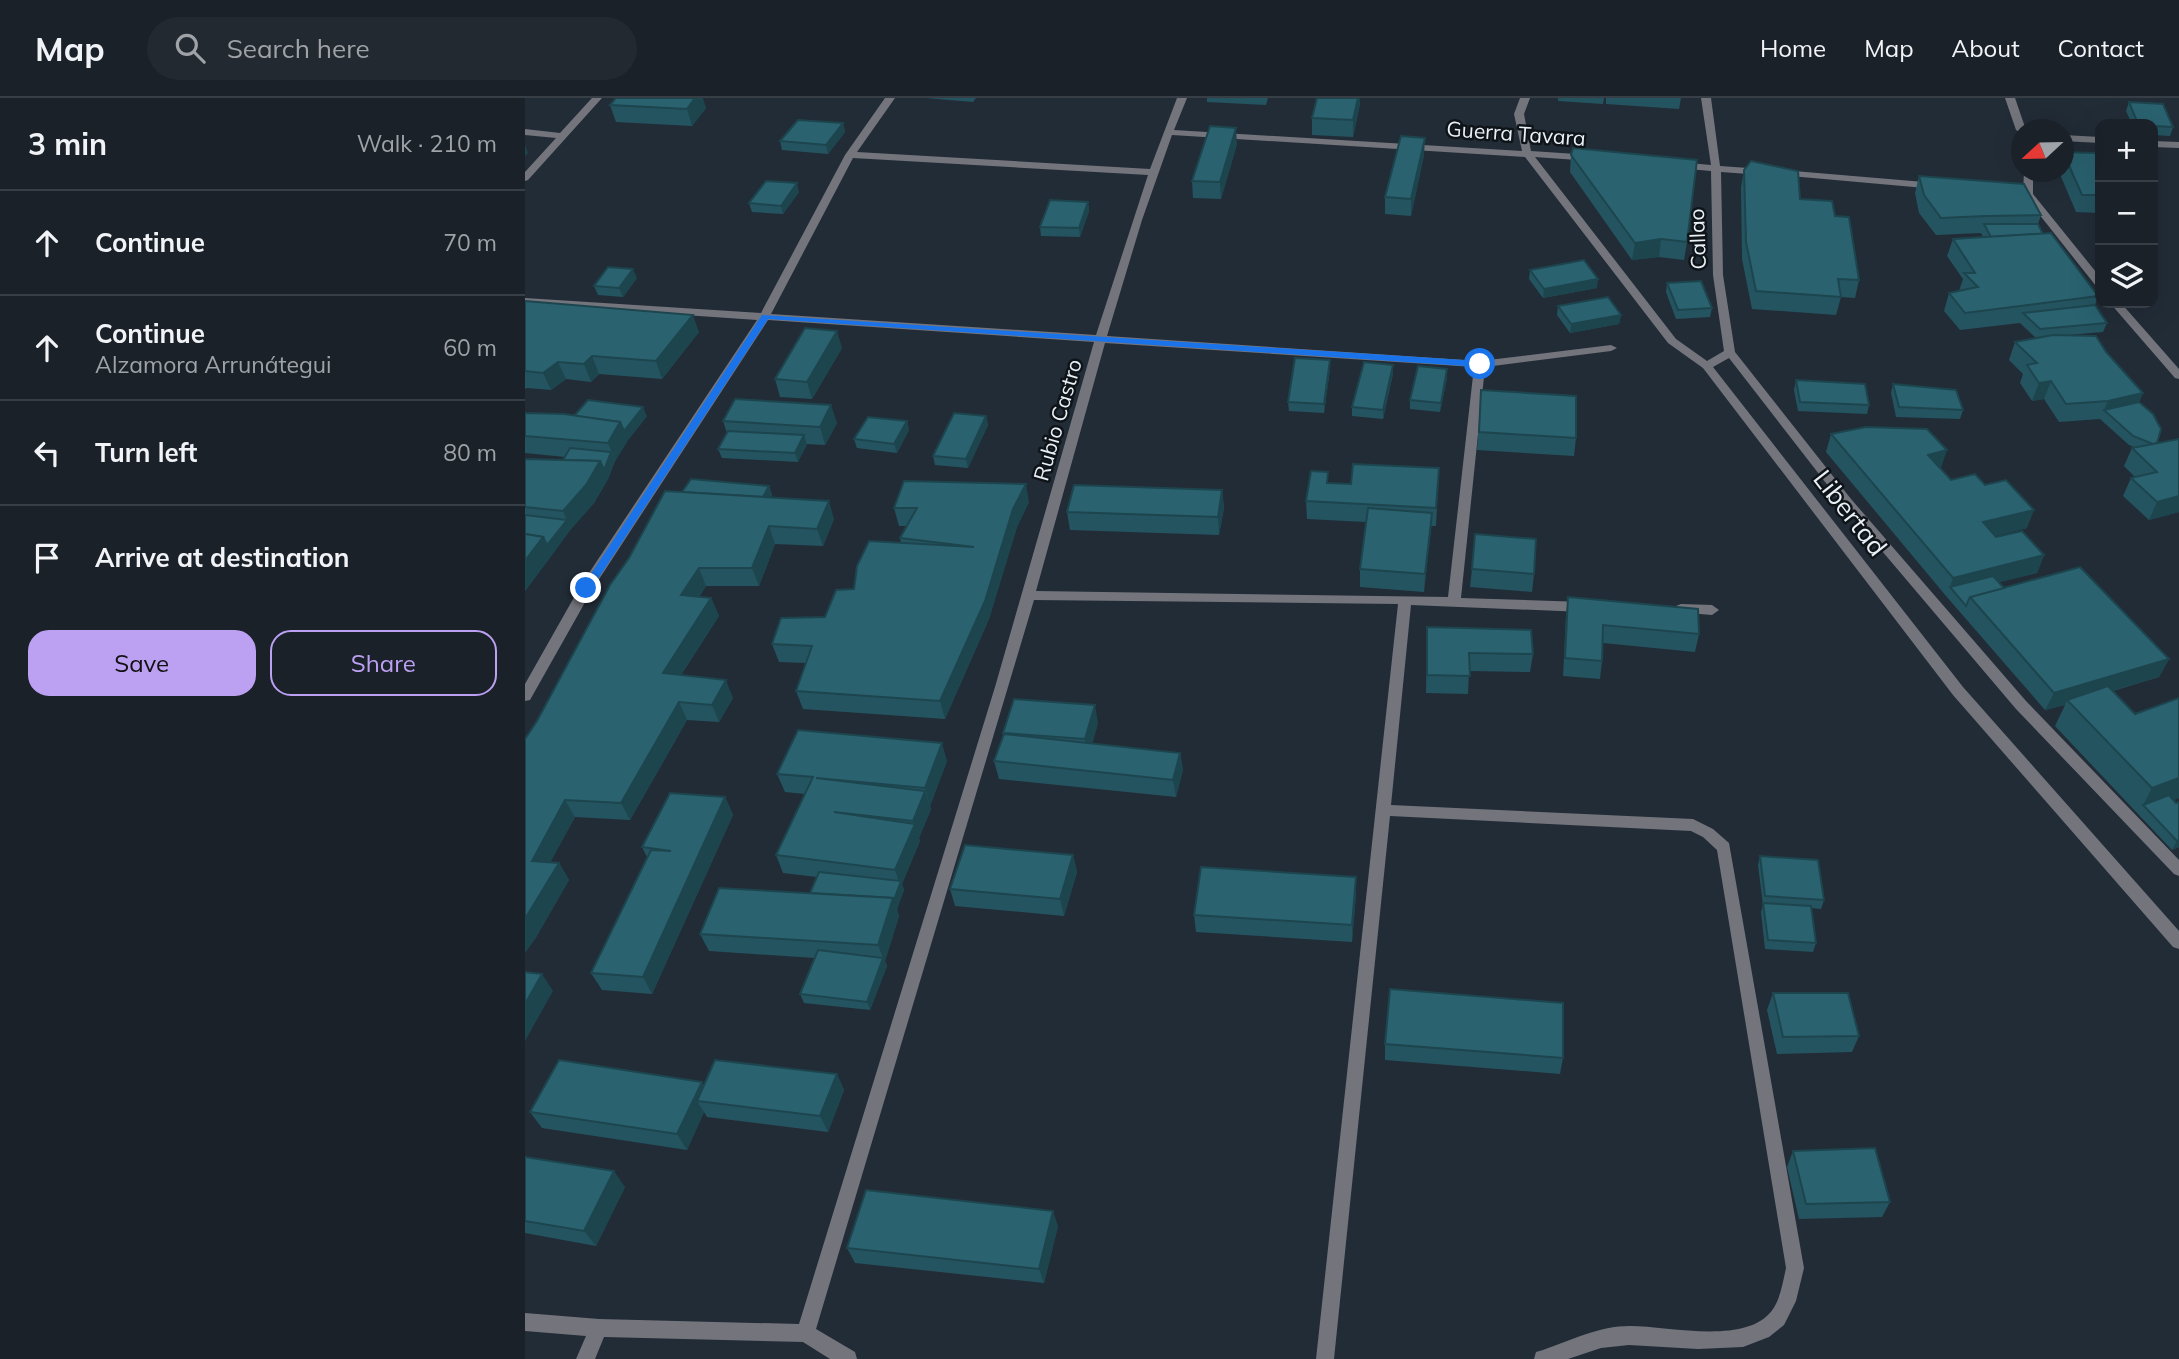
<!DOCTYPE html>
<html lang="en">
<head>
<meta charset="utf-8">
<style>
	:root { --surface:#1a2129; --page:#232931; --text:#f1f3f6; --muted:#9fa3a8; --line:#383e46; --accent:#bca0f2 }
	body { margin:0; font-family:Mulish,sans-serif; background:var(--page); color:var(--text) }
	.controls { position:absolute; right:21px; top:21px; display:grid; overflow:hidden; border-radius:14px; box-shadow:0 7px 28px #0002 }
	.controls button { width:63px; height:63px; display:grid; place-items:center; padding:0; border:0; border-bottom:2px solid var(--line); background:var(--surface); color:var(--text); font:35px sans-serif }
	.compass { position:absolute; left:1486px; top:21px; width:63px; height:63px; border-radius:50%; background:var(--surface); box-shadow:0 7px 28px #0002; rotate:248deg }
	.stop { position:absolute; width:21px; height:21px; margin:-16px; border:5px solid #1a73e8; border-radius:50%; background:#fff }
	.stop.end { background:#1a73e8; border-color:#fff; box-shadow:0 2px 7px #0008 }
	.list { margin:0; padding:0; list-style:none }
	h2 { display:flex; justify-content:space-between; align-items:center; height:91px; margin:0; padding:0 28px; font-size:30px }
	h2 small { font-size:23px; font-weight:400; color:var(--muted) }
	.list li { display:grid; grid-template-columns:46px 1fr auto; gap:21px; align-items:center; box-sizing:border-box; height:105px; padding:0 28px; border-top:2px solid var(--line) }
	.list b { display:block; font-size:26px; white-space:nowrap }
	.list p { margin:0; font-size:23px; white-space:nowrap; color:var(--muted) }
	.list em { font-size:23px; font-style:normal; color:var(--muted) }
	.actions { display:flex; gap:14px; padding:21px 28px }
	.actions a { flex:1; padding:16px 0; border:2px solid var(--accent); border-radius:21px; text-align:center; font-size:24px; color:var(--accent) }
	.actions .main { background:var(--accent); color:#111 }
	.icon { flex:none; width:38px; height:38px; fill:none; stroke:currentColor; stroke-width:2; stroke-linecap:round; stroke-linejoin:round }
	.map { position:relative; flex:none; width:1654px; height:1261px; overflow:hidden }
	header { display:flex; align-items:center; gap:42px; box-sizing:border-box; height:98px; padding:0 35px; background:var(--surface); border-bottom:2px solid var(--line) }
	header strong { font-size:33px }
	nav { display:flex; gap:38px; margin-inline-start:auto; font-size:24px }
	.search { width:490px; height:63px; background:var(--page); display:flex; align-items:center; gap:18px; box-sizing:border-box; padding:0 24px; border-radius:38px; color:var(--muted); font-size:26px }
	main { display:flex }
	aside { flex:1; background:var(--surface) }
	.map>svg:first-child { display:block }
</style>
</head>
<body>
<header>
<strong>Map</strong>
<div class="search"><svg class="icon" aria-label="search" viewBox="0 0 24 24"><circle cx="10" cy="10" r="6"/><path d="M15 15l6 6"/></svg>Search here</div>
<nav><a>Home</a><a>Map</a><a>About</a><a>Contact</a></nav>
</header>
<main>
<aside>
<h2>3 min<small>Walk · 210 m</small></h2>
<ul class="list">
<li><svg class="icon" aria-label="ahead" viewBox="0 0 24 24"><path d="M12 20V5M6 11l6-6 6 6"/></svg><div><b>Continue</b></div><em>70 m</em></li>
<li><svg class="icon" aria-label="ahead" viewBox="0 0 24 24"><path d="M12 20V5M6 11l6-6 6 6"/></svg><div><b>Continue</b><p>Alzamora Arrunátegui</p></div><em>60 m</em></li>
<li><svg class="icon" aria-label="left" viewBox="0 0 24 24"><path d="M17 20v-9H6M10 6l-5 5 5 5"/></svg><div><b>Turn left</b></div><em>80 m</em></li>
<li><svg class="icon" aria-label="arrive" viewBox="0 0 24 24"><path d="M6 21V4h12l-3 4 3 4H6"/></svg><div><b>Arrive at destination</b></div></li>
</ul>
<div class="actions"><a class="main">Save</a><a>Share</a></div>
</aside>
<div class="map">
<svg width="1654" height="1261" viewBox="0 0 1654 1261">
	<rect width="100%" height="100%" fill="#222c37"/>
	<g fill="none" stroke-linecap="round" stroke-linejoin="round">
		<g fill="#74757c" fill-rule="evenodd">
			<path d="M67 0H77L3 82 0 83V74L31 40 0 37V31L35 35Z"/>
			<path d="M360 0H370L332 54 625 71 652 0H662L649 32 997 53 989 16 995 0H1005L999 16 1006 53 1066 57 1071 60 1066 63 1010 59 1151 241 1182 263 1199 253 1188 177 1186 73 1152 70 1147 67 1152 64 1186 67 1176 0H1186L1195 68 1237 71 1242 74 1237 77 1196 74 1198 177 1210 254 1326 401 1501 603 1654 762V778L1649 776 1491 611 1318 407 1204 260 1188 269 1438 589 1654 833V851L1648 849 1428 597 1178 270 1143 245 1000 59 647 37 617 122 582 238 955 263 1086 247 1092 250 1086 253 960 269 936 500 1059 504 1066 509 1059 514 886 507 866 707 1168 721 1188 731 1204 745 1279 1170 1271 1203 1259 1227 1244 1239 1218 1249 1173 1251 1104 1247 1076 1250 1043 1261H1009L1011 1254 1018 1252C1047 1242 1074 1228 1105 1228 1144 1228 1223 1248 1248 1211 1256 1199 1258 1183 1261 1170L1192 752 1178 739 1166 733 865 718 809 1261H791L873 506 509 502 291 1231 330 1254 332 1261H305L278 1244 79 1239 70 1261H51L61 1238 0 1233V1215L74 1221 274 1226 470 589 569 244 243 222 67 492 5 602 0 603V586L56 487 232 222 0 206V200L236 215 320 57ZM328 60 623 77 571 237 246 216ZM580 245 949 269 923 499 511 493Z"/>
			<path d="M1480 0H1490L1501 32H1496V35L1491 32Z"/>
			<path d="M1538 37 1575 39V45L1538 43Z"/>
			<path d="M1628 43 1654 44V50L1628 49Z"/>
			<path d="M1257 72 1411 85 1416 88 1411 91 1254 77 1252 75Z"/>
			<path d="M1499 74H1508V96L1575 179V189L1571 188 1498 96Z"/>
			<path d="M1585 205H1596L1654 271V281L1650 280Z"/>
			<path d="M1156 506 1187 507 1194 512 1187 517 1151 514 1149 511 1151 508Z"/>
		</g>
	</g>
	<g fill="#245460">
		<path d="M400 0H451L448 4Z"/>
		<path d="M682 0H743L741 7 682 4Z"/>
		<path d="M792 0H835V6L828 39 787 37V20Z"/>
		<path d="M1033 0H1079L1078 6 1033 3Z"/>
		<path d="M1081 0H1156L1154 11 1081 6Z"/>
		<path d="M1604 4 1648 29 1645 38 1628 37V26H1607L1601 13Z"/>
		<path d="M85 7 181 10 167 28 91 24Z"/>
		<path d="M318 25 320 34 303 56 257 52 255 43Z"/>
		<path d="M712 46 696 101 668 100 667 83Z"/>
		<path d="M1538 54 1575 64V115L1551 114 1534 74H1538Z"/>
		<path d="M899 57 886 118 860 116V99Z"/>
		<path d="M1046 57 1162 144 1159 162 1134 159 1107 162 1045 74Z"/>
		<path d="M1219 72 1310 118 1334 182 1330 200 1316 199 1311 217 1227 211 1217 161 1216 89Z"/>
		<path d="M1394 78 1516 117 1513 126 1518 136 1573 198 1570 207 1582 225 1578 234 1543 237 1581 254 1618 295 1614 304 1632 345 1654 414 1624 422 1598 398 1606 380 1610 379 1599 368 1607 350 1609 349 1604 347 1575 321 1534 324 1519 301 1507 303 1495 285 1498 276 1484 262 1490 244 1511 240 1495 225 1435 232 1419 213 1424 195 1434 193 1438 181 1422 158 1428 141 1458 139 1456 135 1411 137 1394 115 1390 95Z"/>
		<path d="M274 94 258 116 227 114 224 105Z"/>
		<path d="M563 104 564 113 555 139 516 138 515 129Z"/>
		<path d="M1005 172 1072 190 1018 200 1004 181Z"/>
		<path d="M112 180 98 199 73 197 69 188Z"/>
		<path d="M1142 185 1187 210 1185 219 1151 221 1141 194Z"/>
		<path d="M0 203 174 234 137 281 74 276 66 284 41 281 26 292 2 290 0 291Z"/>
		<path d="M1033 208 1096 217 1094 226 1045 235 1032 217Z"/>
		<path d="M317 250 287 301 255 299 250 281Z"/>
		<path d="M805 271 799 315 764 313 763 304Z"/>
		<path d="M868 276 858 321 827 318V309Z"/>
		<path d="M922 280 915 314 885 311V302Z"/>
		<path d="M1271 282 1344 307 1342 316 1273 313 1269 292Z"/>
		<path d="M1368 286 1438 312 1435 321 1371 319 1366 295Z"/>
		<path d="M956 292 1051 340 1049 358 952 352Z"/>
		<path d="M0 315 49 318H122L103 342 90 363 83 381 69 405 46 431 0 493V361L38 362 40 359 0 355Z"/>
		<path d="M461 318 463 327 443 370 410 367 408 358Z"/>
		<path d="M198 323 312 325 300 347 281 346 273 364 197 360 193 351 202 335Z"/>
		<path d="M382 323 384 332 372 355 332 350 329 341Z"/>
		<path d="M1306 336 1416 370 1426 382 1502 430 1470 438 1471 439 1519 457 1512 475 1474 484 1479 490 1644 561 1634 579 1588 593 1610 616 1654 600V700L1649 702 1654 749 1647 752 1530 628 1540 607 1520 612 1421 498 1301 354Z"/>
		<path d="M914 370 911 428H906L899 494 835 489V471L841 424 782 421 781 403 803 385 826 386Z"/>
		<path d="M244 388 247 397 246 399 309 421 298 448 250 446 234 488H181L174 499 186 500 194 518 156 577 208 600 194 624 162 622 105 722 50 719 25 764 34 765 44 782 10 841 0 641 157 394Z"/>
		<path d="M697 392 699 410 694 437 545 432 542 414Z"/>
		<path d="M504 404 492 429 464 521 420 621 278 611 271 593 281 565 254 564 247 546 300 519 376 445 375 440 382 428H374L369 410Z"/>
		<path d="M947 471 1009 476 1007 494 945 489Z"/>
		<path d="M1043 499 1174 536 1170 554 1078 545 1077 563 1075 581 1038 578 1041 517Z"/>
		<path d="M902 529 1008 556 1005 574 944 573 943 596 901 595Z"/>
		<path d="M573 625 567 646 655 655 658 672 651 699 474 681 469 663 478 638V635Z"/>
		<path d="M422 663 405 708 406 711 394 740 395 743 377 786 379 792 372 811 374 818 360 863 362 868 345 912 279 905 275 896 290 860 184 853 175 836 285 795 292 779 258 775 251 757 280 696 260 694 252 676Z"/>
		<path d="M200 699 208 717 127 896 77 892 66 875 122 759 117 749Z"/>
		<path d="M548 757 552 774 539 818 430 808 425 791Z"/>
		<path d="M1235 758 1299 802 1296 811 1286 810 1291 845 1288 854 1240 851 1236 814 1238 807 1233 767Z"/>
		<path d="M831 796 827 844 671 834 669 817Z"/>
		<path d="M1248 895 1334 938 1327 954 1252 956 1242 912Z"/>
		<path d="M860 946 1038 960 1035 976 860 962Z"/>
		<path d="M312 976 319 992 303 1034 182 1019 179 1014 162 1052 17 1030 5 1014 177 984 179 988Z"/>
		<path d="M1268 1053 1365 1104 1357 1119 1274 1121 1262 1069Z"/>
		<path d="M0 1059 100 1089 71 1148 0 1135Z"/>
		<path d="M533 1128 519 1185 330 1165 322 1150Z"/>
	</g>
	<g fill="#1d454e">
		<path d="M163 0H178L181 10 167 28 162 11Z"/>
		<path d="M833 0H835V6L828 39V22Z"/>
		<path d="M318 25 320 34 303 56 301 47Z"/>
		<path d="M711 30 712 46 696 101 695 84Z"/>
		<path d="M900 40 899 57 886 118V101Z"/>
		<path d="M0 47 3 55 0 58Z"/>
		<path d="M272 85 274 94 258 116 256 108Z"/>
		<path d="M563 104 564 113 555 139 554 130Z"/>
		<path d="M1136 141 1134 159 1107 162 1110 145Z"/>
		<path d="M108 171 112 180 98 199 94 190Z"/>
		<path d="M1073 181 1072 190 1018 200 1019 191Z"/>
		<path d="M168 217 174 234 137 281 131 263Z"/>
		<path d="M1096 217 1094 226 1045 235 1046 226Z"/>
		<path d="M312 233 317 250 287 301 282 284Z"/>
		<path d="M67 258 74 276 66 284 59 266Z"/>
		<path d="M805 262V271L799 315V306Z"/>
		<path d="M33 264 41 281 26 292 18 275Z"/>
		<path d="M868 267V276L858 321V312Z"/>
		<path d="M922 271V280L915 314 916 305Z"/>
		<path d="M1526 283 1519 301 1507 303 1514 285Z"/>
		<path d="M1618 295 1610 313 1579 312 1583 303Z"/>
		<path d="M306 307 312 325 300 347 295 329Z"/>
		<path d="M118 309 122 318 103 342 90 363 83 345 95 324Z"/>
		<path d="M461 318 463 327 443 370 441 361Z"/>
		<path d="M382 323 384 332 372 355 369 346Z"/>
		<path d="M279 337 282 347 273 364 270 355Z"/>
		<path d="M1422 352 1416 370 1403 357Z"/>
		<path d="M86 354 90 363 83 381 69 405 46 431 38 413 75 363Z"/>
		<path d="M501 386 504 404 492 429 464 521 420 621 415 603 488 411Z"/>
		<path d="M244 388 247 397 236 416 233 407Z"/>
		<path d="M697 392 699 410 694 437 693 419Z"/>
		<path d="M1654 398V414L1624 422 1632 404Z"/>
		<path d="M304 403 309 421 298 448 292 431Z"/>
		<path d="M1509 412 1502 430 1451 442 1458 424Z"/>
		<path d="M907 415 906 433 899 494 900 476Z"/>
		<path d="M42 422 46 431 27 457 22 447Z"/>
		<path d="M244 428 250 446 234 488 227 470Z"/>
		<path d="M18 439 27 457 0 493V463Z"/>
		<path d="M1519 457 1512 475 1431 495 1425 489 1428 480Z"/>
		<path d="M174 470 181 488 164 515 156 497Z"/>
		<path d="M186 500 194 518 146 592 138 575Z"/>
		<path d="M1644 561 1634 579 1545 605 1542 602 1540 607 1520 612 1529 595Z"/>
		<path d="M201 582 208 600 194 624 187 607Z"/>
		<path d="M154 604 162 622 105 722 96 705Z"/>
		<path d="M570 607 573 625 563 659 560 641Z"/>
		<path d="M417 645 422 663 405 708 400 690Z"/>
		<path d="M655 655 658 672 651 699 648 682Z"/>
		<path d="M1654 680V700L1623 712 1618 707 1627 690Z"/>
		<path d="M400 693 406 711 394 740 395 743 377 786 379 792 372 811 374 818 360 863 362 868 345 912 342 904 358 860 353 847 368 800 375 787 370 772 389 727 388 723Z"/>
		<path d="M200 699 208 717 127 896 118 879Z"/>
		<path d="M40 702 50 719 17 780 7 763Z"/>
		<path d="M1654 742V749L1647 752 1652 743Z"/>
		<path d="M548 757 552 774 539 818 535 801Z"/>
		<path d="M34 765 44 782 10 841 0 855V821Z"/>
		<path d="M831 779V796L827 844V827Z"/>
		<path d="M17 876 28 893 0 943V906Z"/>
		<path d="M312 976 319 992 303 1034 295 1018Z"/>
		<path d="M177 984 186 1000 172 1003 179 1014 162 1052 152 1036Z"/>
		<path d="M89 1073 100 1089 71 1148 59 1133Z"/>
		<path d="M528 1113 533 1128 519 1185 514 1171Z"/>
	</g>
	<g fill="#2a6270" stroke="#1d454e" stroke-width="2">
		<path d="M91 0H170L162 11 85 7Z"/>
		<path d="M792 0H833L828 22 787 20Z"/>
		<path d="M1604 4 1638 6 1648 29 1628 28V26H1613Z"/>
		<path d="M273 22 318 25 301 47 255 43Z"/>
		<path d="M685 28 711 30 695 84 667 83Z"/>
		<path d="M876 38 900 40 886 101 860 99Z"/>
		<path d="M1048 50 1172 62 1162 144 1136 141 1110 145 1046 57Z"/>
		<path d="M1538 54 1571 55 1575 64V97H1557Z"/>
		<path d="M1226 63 1273 73 1275 101 1307 103 1310 118 1324 119 1334 182 1313 181 1316 199 1231 193 1221 144 1219 72Z"/>
		<path d="M1394 78 1499 86 1516 117 1461 118 1416 120 1399 97Z"/>
		<path d="M241 83 272 85 256 108 224 105Z"/>
		<path d="M525 102 563 104 554 130 515 129Z"/>
		<path d="M1459 126H1513L1518 136 1466 139Z"/>
		<path d="M1526 135 1573 198 1440 215 1424 195 1453 189 1439 175H1450L1428 141Z"/>
		<path d="M1059 162 1073 181 1019 191 1005 172Z"/>
		<path d="M83 169 108 171 94 190 69 188Z"/>
		<path d="M1176 183 1187 210 1153 212 1142 185Z"/>
		<path d="M1083 199 1096 217 1046 226 1033 208Z"/>
		<path d="M0 203 168 217 131 263 67 258 59 266 33 264 18 275 0 273Z"/>
		<path d="M1570 207 1582 225 1515 231 1498 215Z"/>
		<path d="M280 230 312 233 282 284 250 281Z"/>
		<path d="M1528 237 1571 238 1581 254 1618 295 1583 303 1541 306 1526 283 1514 285 1502 267 1512 265 1490 244Z"/>
		<path d="M770 260 805 262 799 306 763 304Z"/>
		<path d="M839 264 868 267 858 312 827 309Z"/>
		<path d="M893 268 922 271 916 305 885 302Z"/>
		<path d="M1271 282 1340 286 1344 307 1275 304Z"/>
		<path d="M1368 286 1431 292 1438 312 1374 309Z"/>
		<path d="M956 292 1051 298V340L954 334Z"/>
		<path d="M210 301 306 307 295 329 198 323Z"/>
		<path d="M63 302 118 309 99 333 95 324 49 318Z"/>
		<path d="M1614 304 1628 316 1636 331 1632 345 1628 346 1608 338 1579 312Z"/>
		<path d="M0 315 39 316 95 324 83 345 0 338Z"/>
		<path d="M429 315 461 318 441 361 408 358Z"/>
		<path d="M343 319 382 323 369 346 329 341Z"/>
		<path d="M1341 329 1402 331 1422 352 1403 357 1426 382 1450 376 1460 387 1481 382 1509 412 1458 424 1471 439 1497 433 1519 457 1428 480 1306 336Z"/>
		<path d="M203 333 279 337 270 355 193 351Z"/>
		<path d="M1654 341V398L1632 404 1606 380 1632 374 1607 350Z"/>
		<path d="M45 350 86 354 79 372 75 363 38 362Z"/>
		<path d="M0 361 75 363 61 387 38 413 0 409Z"/>
		<path d="M828 366 914 370 911 410 781 403 786 373 803 374 802 385 826 386Z"/>
		<path d="M166 381 244 388 238 399 157 394Z"/>
		<path d="M379 383 501 386 488 411 460 503 415 603 271 593 287 548 247 546 256 520 300 519 311 492 329 491 332 468 344 443 449 449 375 440 392 410H369Z"/>
		<path d="M549 387 697 392 693 419 542 414Z"/>
		<path d="M140 393 304 403 292 431 244 428 227 470H174L156 497 186 500 138 575 201 582 187 607 154 604 96 705 40 702 7 763 34 765 0 821V641L12 623 85 487 104 460Z"/>
		<path d="M843 410 907 415 900 476 835 471Z"/>
		<path d="M0 417 42 422 22 447 18 439 0 436Z"/>
		<path d="M0 436 18 439 0 463Z"/>
		<path d="M950 436 1011 441 1009 476 947 471Z"/>
		<path d="M1555 469 1644 561 1529 595 1445 499Z"/>
		<path d="M1468 478 1479 490 1445 499 1441 508 1425 489Z"/>
		<path d="M1043 499 1173 511 1174 536 1078 527 1077 563 1040 560Z"/>
		<path d="M902 529 1006 532 1008 556 944 555 945 578 902 577Z"/>
		<path d="M1583 588 1610 616 1654 600V680L1627 690 1542 602Z"/>
		<path d="M489 601 570 607 560 641 478 635Z"/>
		<path d="M273 632 417 645 400 690 291 680 400 693 388 723 309 714 390 726 370 772 251 757 288 679 252 676Z"/>
		<path d="M479 636 655 655 648 682 469 663Z"/>
		<path d="M145 695 200 699 118 879 66 875 126 752 146 753 117 749Z"/>
		<path d="M1644 697 1651 705 1654 704V742L1652 743 1618 707Z"/>
		<path d="M440 747 548 757 535 801 425 791Z"/>
		<path d="M1235 758 1293 762 1299 802 1240 798Z"/>
		<path d="M676 769 831 779 827 827 669 817Z"/>
		<path d="M294 774 376 783 369 802 368 800 285 795Z"/>
		<path d="M194 790 368 800 353 847 175 836Z"/>
		<path d="M1238 805 1286 808 1291 845 1243 842Z"/>
		<path d="M293 852 358 860 342 904 275 896Z"/>
		<path d="M0 874 17 876 0 906Z"/>
		<path d="M865 891 1038 905V960L860 946Z"/>
		<path d="M1248 895H1323L1334 938 1258 939Z"/>
		<path d="M34 962 177 984 152 1036 5 1014Z"/>
		<path d="M190 962 312 976 295 1018 172 1003Z"/>
		<path d="M1350 1050 1365 1104 1281 1106 1268 1053Z"/>
		<path d="M0 1059 89 1073 59 1133 0 1123Z"/>
		<path d="M341 1092 528 1113 514 1171 322 1150Z"/>
	</g>
	<path fill="#1a73e8" d="M237 217 955 263 960 266 955 269 243 221 65 493H58V488Z"/>
	<g text-anchor="middle" stroke-width="5" stroke-linejoin="round" paint-order="stroke">
		<g font-size="21" fill="#e9f0f7" stroke="#0f1419">
			<text transform="translate(991 36) rotate(4)" y="7">Guerra Tavara</text>
			<text transform="translate(1173 141) rotate(-92)" y="7">Callao</text>
			<text transform="translate(533 322) rotate(-74)" y="7">Rubio Castro</text>
		</g>
		<g font-size="26" fill="#e9f0f7" stroke="#0f1419">
			<text transform="translate(1325 415) rotate(52)" y="9">Libertad</text>
		</g>
	</g>
</svg>
<div class="controls">
<button>+</button>
<button>−</button>
<button><svg class="icon" aria-label="layers" viewBox="0 0 24 24"><path d="M12 4l9 5-9 5-9-5zM3 14l9 5 9-5"/></svg></button>
</div>
<svg class="compass" viewBox="-18 -18 36 36"><path d="M0-13l5 13h-10z" fill="#e53935"/><path d="M0 13l5-13h-10z" fill="#9fa3a8"/></svg>
<div class="stop" style="left:955px;top:266px"></div>
<div class="stop end" style="left:61px;top:490px"></div>
</div>
</main>
</body>
</html>
